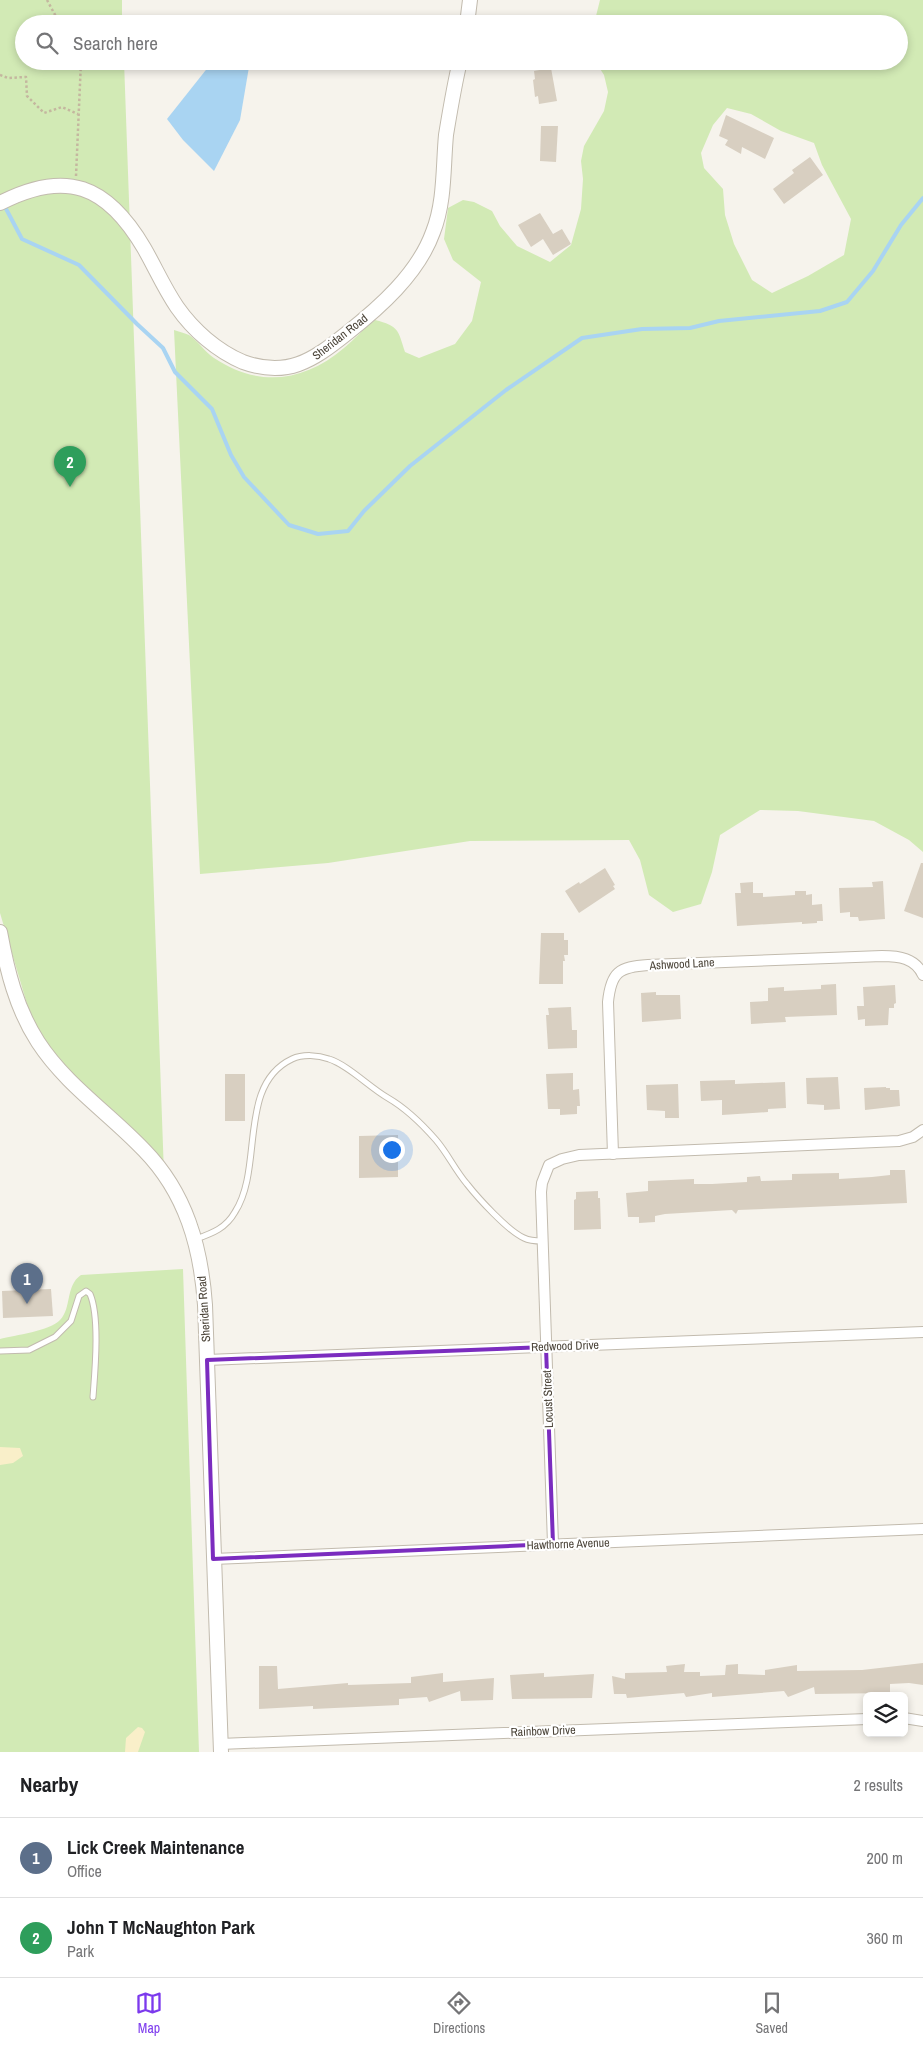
<!DOCTYPE html>
<html lang="en">
<head>
<meta charset="utf-8">
<style>
	:root { --surface:#fff; --page:#f6f6f6; --text:#202124; --muted:#757577; --line:#e0e0e0; --accent:#7c3aed }
	body { margin:0; font-family:"Archivo Narrow",sans-serif; background:var(--page); color:var(--text) }
	.controls { position:absolute; right:15px; bottom:15px; display:grid; overflow:hidden; border-radius:8px; box-shadow:0 2px 8px #0003 }
	.controls button { width:45px; height:45px; display:grid; place-items:center; padding:0; border:0; border-bottom:1px solid var(--line); background:var(--surface); color:var(--text); font:25px sans-serif }
	.you { position:absolute; left:391px; top:1149px; width:18px; height:18px; margin:-12px; border:4px solid #fff; border-radius:50%; background:#1a73e8; box-shadow:0 0 0 8px #1a73e833 }
	.badge { display:grid; place-items:center; width:32px; height:32px; border-radius:50%; background:var(--accent); color:#fff; font-size:16px; font-weight:700 }
	.pin { position:absolute; translate:-50% -41px; filter:drop-shadow(0 1px 2px #0008) }
	.pin::after { content:''; position:absolute; top:26px; width:18px; height:15px; background:inherit; clip-path:polygon(0 0,100% 0,50% 100%) }
	.list { margin:0; padding:0; list-style:none }
	h2 { display:flex; justify-content:space-between; align-items:center; height:65px; margin:0; padding:0 20px; font-size:21px }
	h2 small { font-size:16px; font-weight:400; color:var(--muted) }
	.list li { display:grid; grid-template-columns:32px 1fr auto; gap:15px; align-items:center; box-sizing:border-box; height:80px; padding:0 20px; border-top:1px solid var(--line) }
	.list b { display:block; font-size:19px; white-space:nowrap }
	.list p { margin:0; font-size:16px; white-space:nowrap; color:var(--muted) }
	.list em { font-size:16px; font-style:normal; color:var(--muted) }
	.icon { flex:none; width:28px; height:28px; fill:none; stroke:currentColor; stroke-width:2; stroke-linecap:round; stroke-linejoin:round }
	.map { position:relative; flex:none; width:923px; height:1752px; overflow:hidden }
	.search { position:absolute; background:var(--surface); box-shadow:0 2px 8px #0003; left:15px; right:15px; top:15px; height:55px; display:flex; align-items:center; gap:12px; box-sizing:border-box; padding:0 18px; border-radius:28px; color:var(--muted); font-size:19px }
	.sheet { height:225px; background:var(--surface) }
	nav { display:flex; justify-content:space-around; align-items:center; box-sizing:border-box; height:70px; border-top:1px solid var(--line); background:var(--surface); font-size:14px; color:var(--muted) }
	nav a { display:grid; justify-items:center; gap:2px }
	nav .on { color:var(--accent) }
	.map>svg:first-child { display:block }
</style>
</head>
<body>
<div class="map">
<svg width="923" height="1752" viewBox="0 0 923 1752">
	<rect width="100%" height="100%" fill="#f6f3ec"/>
	<g fill="#d2eab5" fill-rule="evenodd">
		<path d="M0 0H122V24H24V61H124L164 1174 38 1041 0 913Z"/>
		<path d="M600 0H923V852L909 840 874 821 798 811 760 810 720 835 712 872 701 904 673 912 649 895 640 860 629 840 470 841 328 863 200 874 174 330C179 332 185 333 189 335 198 341 205 352 214 358 259 388 304 382 344 348 355 339 364 328 375 320 399 326 398 330 405 352L419 358 455 344 472 321 481 282 453 260 444 239 448 208 463 200 474 202 492 211 500 226 517 246 550 262 571 245 581 209 583 179 581 161 584 146 604 111 608 92 604 75 595 61H899V24H594ZM727 108 751 114 781 131 814 143 822 165 851 219 844 255 808 276 772 293 752 280 734 244 725 215 723 189 704 168 701 153 713 125Z"/>
		<path d="M183 1269 199 1752H0V1339C15 1335 50 1331 60 1320 72 1308 65 1286 81 1275Z"/>
	</g>
	<g fill="#f9efc9">
		<path d="M0 1447 20 1448 23 1456 13 1463 0 1465Z"/>
		<path d="M138 1727 142 1728 145 1732 138 1752H125L126 1738Z"/>
	</g>
	<path fill="#a9d4f2" d="M213 61H250L240 120 214 171 183 140 167 119Z"/>
	<g fill="none" stroke-linecap="round" stroke-linejoin="round">
		<path stroke="#a9d4f2" stroke-width="4" d="M4 205 22 239 79 265 137 324 163 348 175 372 212 409 231 455 244 477 289 525 318 534 348 531 364 511 410 466 506 390 582 338 642 329 690 328 719 321 820 311 847 302 873 271 901 225 923 198"/>
	</g>
	<g fill="#d8cfc1">
		<path d="M551 68 557 101 539 104 538 96 535 97 533 80 535 79 534 71Z"/>
		<path d="M726 115 774 138 765 159 742 147 741 154 725 145 728 140 719 136Z"/>
		<path d="M541 126H558L556 162 540 161Z"/>
		<path d="M810 157 823 175 784 204 773 189 794 173 792 170Z"/>
		<path d="M540 213 553 234 562 229 571 244 553 255 543 239 531 247 518 225Z"/>
		<path d="M921 863H923V918L904 911Z"/>
		<path d="M605 868 615 885 613 886 615 889 579 913 565 891 579 882 580 884Z"/>
		<path d="M883 881 885 919 859 921 858 917H850V912L840 913 839 888 873 887 872 882Z"/>
		<path d="M753 882V893H763V897L795 895V891H806V895L812 894V905L822 904 823 921H817V923L802 924V922L737 926 735 893H741L740 883Z"/>
		<path d="M541 933H564V940H568V955H564L565 961H563V984H539Z"/>
		<path d="M836 984 837 1015 785 1017 786 1022 751 1024 750 1002 768 1001V988L784 987V991L821 989V985Z"/>
		<path d="M895 985 896 1003 894 1004V1008H889L888 1025 865 1026V1019L858 1020 857 1006H864L863 987Z"/>
		<path d="M656 992V995H680L681 1019 642 1022 641 993Z"/>
		<path d="M571 1007 572 1030H577V1048L548 1049 546 1015H549L548 1008Z"/>
		<path d="M573 1073V1090L579 1089 580 1106H577V1114L560 1115V1109H548L546 1074Z"/>
		<rect x="225" y="1074" width="20" height="47"/>
		<path d="M838 1077 840 1109 824 1110V1105L807 1104 806 1078Z"/>
		<path d="M735 1080V1084L785 1082 786 1108 768 1109V1112L722 1115V1100L701 1101 700 1081Z"/>
		<path d="M678 1084 679 1118H665V1111L647 1110 646 1085Z"/>
		<path d="M886 1087V1088H890V1090H899L900 1106 865 1110 864 1088Z"/>
		<path d="M398 1135V1177L359 1178V1136Z"/>
		<path d="M890 1170H905L907 1203 738 1210 736 1214 732 1210 665 1214 655 1216V1222L639 1223V1217H628L626 1193 648 1191V1181L694 1179V1184H712L747 1182V1177L760 1176 761 1181 792 1180V1174L839 1173V1179L872 1177 890 1175Z"/>
		<path d="M598 1191V1198H600L601 1229 574 1230V1200L576 1199V1192Z"/>
		<path d="M51 1289 53 1316 3 1318 2 1291Z"/>
		<path d="M923 1663V1685L909 1683 890 1684V1693L815 1694 814 1687 788 1697 784 1691 712 1697V1693L686 1697 684 1693 627 1698 626 1694H614L612 1676 625 1679V1673L667 1672 666 1666 685 1664 684 1672H700V1676L725 1675 726 1665 738 1664V1674L765 1675V1670L797 1665V1671L862 1670Z"/>
		<path d="M259 1666H277L278 1689 348 1683V1685L411 1683V1677L443 1673V1682L494 1678 493 1700 461 1701 460 1691 429 1702 427 1697 399 1699V1705L313 1709V1706L259 1709Z"/>
		<path d="M544 1673V1677L594 1674 592 1698 512 1699 510 1675Z"/>
	</g>
	<g fill="none" stroke-linecap="round" stroke-linejoin="round">
		<defs>
			<g id="service">
				<path d="M196 1239C213 1233 226 1228 235 1212 264 1167 237 1085 292 1059 303 1054 318 1055 329 1059 348 1065 369 1087 388 1098 407 1109 422 1124 436 1140 448 1154 455 1170 467 1184 478 1198 508 1231 524 1238 530 1241 536 1241 542 1241"/>
				<path d="M0 1351 29 1350 55 1337 71 1321 79 1296 86 1291 90 1294C100 1317 95 1371 93 1397"/>
			</g>
			<g id="minor">
				<path d="M613 1154 608 1002C611 972 619 967 648 965L882 956C899 956 915 958 923 975"/>
				<path d="M207 1360 923 1332"/>
				<path d="M553 1544 541 1192 542 1183 549 1165 562 1159 579 1155 899 1141 913 1137 923 1130"/>
				<path d="M213 1559 923 1529"/>
				<path d="M904 1718 923 1721"/>
				<path d="M220 1744 867 1719"/>
			</g>
			<g id="tertiary">
				<path d="M467 24 470 0"/>
				<path d="M0 203C66 169 107 185 144 248 155 267 164 288 177 307 193 330 217 351 243 362 287 378 312 361 346 334 379 308 418 274 433 232 445 202 443 167 446 135 450 111 454 86 460 61"/>
				<path d="M0 932C7 970 16 1008 38 1042 66 1085 109 1113 144 1150 186 1193 201 1247 205 1305L221 1752"/>
			</g>
		</defs>
		<use href="#service" stroke="#c2bbae" stroke-width="7"/>
		<use href="#minor" stroke="#c2bbae" stroke-width="12"/>
		<use href="#tertiary" stroke="#c2bbae" stroke-width="16"/>
		<g stroke="#c4b79f" stroke-width="2.5" stroke-dasharray="2.5 2.5" stroke-linecap="butt">
			<path d="M47 0 60 24"/>
			<path d="M0 75 8 78 26 77 27 96 44 113 62 107 78 114"/>
			<path d="M76 176 81 61"/>
		</g>
		<use href="#service" stroke="#fff" stroke-width="5"/>
		<use href="#minor" stroke="#fff" stroke-width="10"/>
		<use href="#tertiary" stroke="#fff" stroke-width="14"/>
	</g>
	<path fill="none" stroke="#7b2cbf" stroke-width="4" stroke-linejoin="round" d="M546 1347 553 1544 213 1559 207 1360Z"/>
	<g text-anchor="middle" stroke-width="4.5" stroke-linejoin="round" paint-order="stroke">
		<g font-size="12" fill="#4b4439" stroke="#fff">
			<text transform="translate(340 337) rotate(-38)" y="4">Sheridan Road</text>
			<text transform="translate(682 964) rotate(-3)" y="4">Ashwood Lane</text>
			<text transform="translate(204 1309) rotate(-94)" y="4">Sheridan Road</text>
			<text transform="translate(565 1346) rotate(-2)" y="4">Redwood Drive</text>
			<text transform="translate(548 1399) rotate(-92)" y="4">Locust Street</text>
			<text transform="translate(568 1544) rotate(-2)" y="4">Hawthorne Avenue</text>
			<text transform="translate(543 1731) rotate(-2)" y="4">Rainbow Drive</text>
		</g>
	</g>
</svg>
<div class="controls">
<button><svg class="icon" aria-label="layers" viewBox="0 0 24 24"><path d="M12 4l9 5-9 5-9-5zM3 14l9 5 9-5"/></svg></button>
</div>
<div class="you"></div>
<div class="pin badge" style="left:27px;top:1304px;background:#5c6f8a">1</div>
<div class="pin badge" style="left:70px;top:487px;background:#2e9e5b">2</div>
<div class="search"><svg class="icon" aria-label="search" viewBox="0 0 24 24"><circle cx="10" cy="10" r="6"/><path d="M15 15l6 6"/></svg>Search here</div>
</div>
<section class="sheet">
<h2>Nearby<small>2 results</small></h2>
<ul class="list">
<li><span class="badge" style="background:#5c6f8a">1</span><div><b>Lick Creek Maintenance</b><p>Office</p></div><em>200 m</em></li>
<li><span class="badge" style="background:#2e9e5b">2</span><div><b>John T McNaughton Park</b><p>Park</p></div><em>360 m</em></li>
</ul>
</section>
<nav>
<a class="on"><svg class="icon" aria-label="map" viewBox="0 0 24 24"><path d="M3 6l6-2 6 2 6-2v14l-6 2-6-2-6 2zM9 4v14M15 6v14"/></svg>Map</a>
<a><svg class="icon" aria-label="directions" viewBox="0 0 24 24"><path d="M12 3l9 9-9 9-9-9zM9 14v-3h6M13 9l2 2-2 2"/></svg>Directions</a>
<a><svg class="icon" aria-label="saved" viewBox="0 0 24 24"><path d="M7 4h10v16l-5-4-5 4z"/></svg>Saved</a>
</nav>
</body>
</html>
